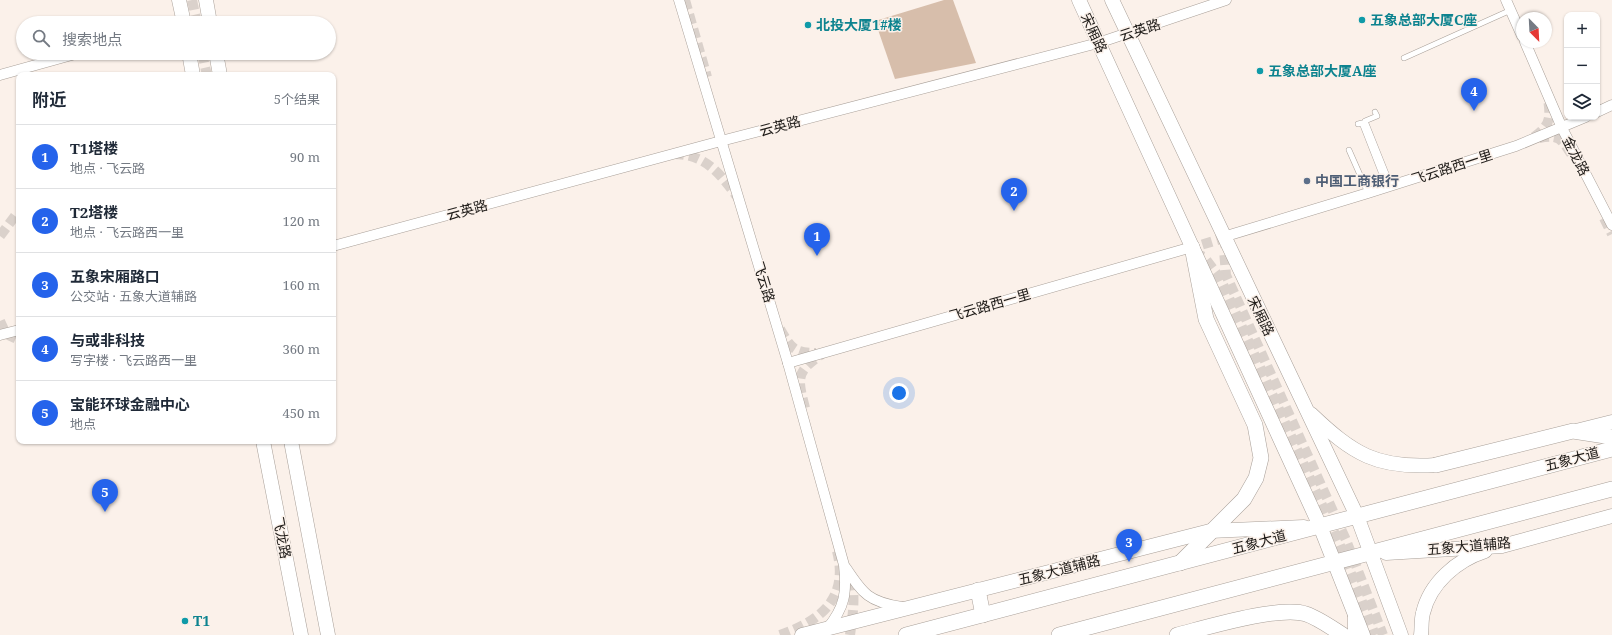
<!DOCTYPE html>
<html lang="zh">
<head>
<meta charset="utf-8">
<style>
	:root { --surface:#fff; --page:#f6f6f7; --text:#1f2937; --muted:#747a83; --line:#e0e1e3; --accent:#2563eb }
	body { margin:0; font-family:"Noto Serif","Noto Sans SC",serif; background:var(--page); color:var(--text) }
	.controls { position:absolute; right:12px; top:12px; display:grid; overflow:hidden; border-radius:8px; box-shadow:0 1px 3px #0004 }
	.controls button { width:36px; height:36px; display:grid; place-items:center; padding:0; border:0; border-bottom:1px solid var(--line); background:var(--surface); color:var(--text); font:20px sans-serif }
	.compass { position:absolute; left:1516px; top:12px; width:36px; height:36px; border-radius:50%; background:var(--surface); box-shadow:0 1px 3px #0004; rotate:156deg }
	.you { position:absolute; left:899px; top:393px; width:14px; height:14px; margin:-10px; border:3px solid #fff; border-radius:50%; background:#1a73e8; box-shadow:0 0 0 6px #1a73e833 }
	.badge { display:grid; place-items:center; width:26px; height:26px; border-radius:50%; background:var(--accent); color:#fff; font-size:13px; font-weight:700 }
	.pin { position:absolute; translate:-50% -33px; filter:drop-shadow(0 1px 2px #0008) }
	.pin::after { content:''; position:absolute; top:21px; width:14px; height:12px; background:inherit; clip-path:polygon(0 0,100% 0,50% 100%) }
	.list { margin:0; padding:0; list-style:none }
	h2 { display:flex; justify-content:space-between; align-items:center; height:52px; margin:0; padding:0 16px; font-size:17px }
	h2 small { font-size:13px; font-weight:400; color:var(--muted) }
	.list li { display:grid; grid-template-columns:26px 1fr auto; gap:12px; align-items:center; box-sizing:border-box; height:64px; padding:0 16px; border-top:1px solid var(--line) }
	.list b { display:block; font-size:15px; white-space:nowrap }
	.list p { margin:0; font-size:13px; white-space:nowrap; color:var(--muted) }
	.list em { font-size:13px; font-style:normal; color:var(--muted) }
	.icon { flex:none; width:22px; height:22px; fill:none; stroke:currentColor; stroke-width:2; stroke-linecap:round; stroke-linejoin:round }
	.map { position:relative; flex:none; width:1612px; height:635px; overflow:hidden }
	.search { position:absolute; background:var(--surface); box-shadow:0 1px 3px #0004; left:16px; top:16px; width:320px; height:44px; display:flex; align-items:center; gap:10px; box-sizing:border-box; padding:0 14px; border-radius:22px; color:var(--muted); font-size:15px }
	.panel { position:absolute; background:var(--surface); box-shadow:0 1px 3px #0004; left:16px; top:72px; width:320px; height:372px; border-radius:8px }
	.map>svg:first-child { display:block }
</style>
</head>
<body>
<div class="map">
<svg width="1612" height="635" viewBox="0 0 1612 635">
	<rect width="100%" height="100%" fill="#fbf1ea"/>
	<path fill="#d7beab" d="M944 0H953L976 63 895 79 875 21Z"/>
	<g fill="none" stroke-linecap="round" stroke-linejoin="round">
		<g stroke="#dad1cb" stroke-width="10" stroke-dasharray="10 5" stroke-linecap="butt">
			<path d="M192 0 197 23"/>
			<path d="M685 0 707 77"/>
			<path d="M202 53 207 75"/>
			<path d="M1534 137C1550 125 1551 119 1548 99"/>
			<path d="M1539 138C1560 134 1561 139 1572 155"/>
			<path d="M674 154C706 154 721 175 738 198"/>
			<path d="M1604 218 1612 234"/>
			<path d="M0 236 15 216H19"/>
			<path d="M1230 242 1224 250 1226 275 1346 540 1383 635"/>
			<path d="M1188 249 1230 236"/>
			<path d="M1194 253 1204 257 1220 278 1339 543 1375 635"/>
			<path d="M0 321 6 334 19 340"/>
			<path d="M780 329C791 348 794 353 816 353"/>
			<path d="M805 408C797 377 796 372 822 354"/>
			<path d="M780 635C821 621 849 598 837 551"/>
			<path d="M850 635C853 614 856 594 850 574"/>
		</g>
		<defs>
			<g id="lane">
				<path d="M1404 58 1511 10"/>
				<path d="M1375 112 1377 116 1365 121 1391 186"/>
				<path d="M1358 124 1362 123 1387 187"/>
				<path d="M1349 150 1368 193"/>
			</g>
			<g id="street">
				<path d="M679 0 788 363 844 565C847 593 845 607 827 629"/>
				<path d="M1506 0 1522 36"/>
				<path d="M1525 42 1562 128 1612 225"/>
				<path d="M0 75 79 53"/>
				<path d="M1597 112 1612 105"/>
				<path d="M1223 237 1368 193 1516 146 1586 117"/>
				<path d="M333 246 721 141 1098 43 1226 0"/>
				<path d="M0 335 19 330"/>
				<path d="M788 363 1192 247"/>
				<path d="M846 568C863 594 869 602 902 607"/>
				<path d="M1353 635V616"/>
			</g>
			<g id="secondary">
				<path d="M179 0 184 23"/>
				<path d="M206 0 210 23"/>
				<path d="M1079 0 1320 526 1363 635"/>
				<path d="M1112 0 1357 516 1401 635"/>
				<path d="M189 53 193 75"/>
				<path d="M216 53 220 75"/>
				<path d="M1311 414C1353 454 1377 469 1436 465"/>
				<path d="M1576 431 1612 422"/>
				<path d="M263 441 301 635"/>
				<path d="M291 441 328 635"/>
				<path d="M1386 553 1502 546 1612 516"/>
				<path d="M802 635 1210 531 1304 527"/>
				<path d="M1421 635C1422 628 1421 620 1423 613 1430 583 1457 560 1485 551"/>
			</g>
			<g id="primary">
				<path d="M1436 465 1573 431 1612 437"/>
				<path d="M1180 563 1244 499 1256 478 1261 458 1255 425 1206 319 1192 247"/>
				<path d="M978 590 983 615"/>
				<path d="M906 635 1612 449"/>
				<path d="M1059 635 1612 489"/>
				<path d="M1177 635C1205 628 1280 605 1306 614 1318 618 1332 628 1343 635"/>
			</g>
		</defs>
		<use href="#lane" stroke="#a9a099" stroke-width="6"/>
		<use href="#street" stroke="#a9a099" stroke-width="11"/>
		<use href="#secondary" stroke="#a9a099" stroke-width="15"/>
		<use href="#primary" stroke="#a9a099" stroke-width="16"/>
		<use href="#lane" stroke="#fff" stroke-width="5"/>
		<use href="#street" stroke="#fff" stroke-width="10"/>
		<use href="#secondary" stroke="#fff" stroke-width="14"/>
		<use href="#primary" stroke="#fff" stroke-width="15"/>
	</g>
	<g fill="#0f9aa8" stroke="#fbf1ea" stroke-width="1.5">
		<circle cx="1362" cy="20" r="4"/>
		<circle cx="808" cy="25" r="4"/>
		<circle cx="1260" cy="71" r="4"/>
		<circle cx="185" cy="621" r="4"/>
	</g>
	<circle fill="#5c6f8a" stroke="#fbf1ea" stroke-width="1.5" cx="1307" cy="181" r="4"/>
	<g text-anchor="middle" stroke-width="3" stroke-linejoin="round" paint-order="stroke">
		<g font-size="14" font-weight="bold" fill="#0d838f" stroke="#fbf1ea" text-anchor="start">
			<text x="1370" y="25">五象总部大厦C座</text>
			<text x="816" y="30">北投大厦1#楼</text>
			<text x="1268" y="76">五象总部大厦A座</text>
			<text x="193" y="626">T1</text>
		</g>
		<g font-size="14" fill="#1f1c19" stroke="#fbf1ea">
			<text transform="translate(1140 30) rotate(-18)" y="5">云英路</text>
			<text transform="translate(1094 33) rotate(65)" y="5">宋厢路</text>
			<text transform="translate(780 126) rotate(-15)" y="5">云英路</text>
			<text transform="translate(1576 156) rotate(63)" y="5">金龙路</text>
			<text transform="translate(1452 167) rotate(-18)" y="5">飞云路西一里</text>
			<text transform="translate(467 210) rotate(-15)" y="5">云英路</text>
			<text transform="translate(764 282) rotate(73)" y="5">飞云路</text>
			<text transform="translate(990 305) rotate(-16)" y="5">飞云路西一里</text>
			<text transform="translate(1261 316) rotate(64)" y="5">宋厢路</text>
			<text transform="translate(1572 459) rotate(-15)" y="5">五象大道</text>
			<text transform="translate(282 538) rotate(79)" y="5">飞龙路</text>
			<text transform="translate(1259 542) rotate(-15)" y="5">五象大道</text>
			<text transform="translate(1469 546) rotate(-5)" y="5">五象大道辅路</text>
			<text transform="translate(1059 570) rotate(-14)" y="5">五象大道辅路</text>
		</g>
		<g font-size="14" font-weight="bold" fill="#4e5e75" stroke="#fbf1ea" text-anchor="start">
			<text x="1315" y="186">中国工商银行</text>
		</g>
	</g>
</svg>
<div class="controls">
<button>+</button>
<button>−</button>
<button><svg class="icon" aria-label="layers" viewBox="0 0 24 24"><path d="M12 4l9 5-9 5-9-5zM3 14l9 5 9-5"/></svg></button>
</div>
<svg class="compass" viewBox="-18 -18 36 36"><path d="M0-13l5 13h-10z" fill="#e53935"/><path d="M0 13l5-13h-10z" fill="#747a83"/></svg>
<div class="you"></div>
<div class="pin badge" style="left:817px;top:256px">1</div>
<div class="pin badge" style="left:1014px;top:211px">2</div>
<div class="pin badge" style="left:1129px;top:562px">3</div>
<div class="pin badge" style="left:1474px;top:111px">4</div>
<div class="pin badge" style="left:105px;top:512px">5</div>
<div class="search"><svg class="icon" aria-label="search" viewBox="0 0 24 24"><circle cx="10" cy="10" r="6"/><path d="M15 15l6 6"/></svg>搜索地点</div>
<section class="panel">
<h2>附近<small>5个结果</small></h2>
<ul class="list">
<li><span class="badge">1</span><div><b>T1塔楼</b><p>地点 · 飞云路</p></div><em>90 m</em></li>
<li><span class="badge">2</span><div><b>T2塔楼</b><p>地点 · 飞云路西一里</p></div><em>120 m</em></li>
<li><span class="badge">3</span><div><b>五象宋厢路口</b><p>公交站 · 五象大道辅路</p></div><em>160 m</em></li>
<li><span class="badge">4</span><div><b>与或非科技</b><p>写字楼 · 飞云路西一里</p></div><em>360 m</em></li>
<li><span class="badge">5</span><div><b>宝能环球金融中心</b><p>地点</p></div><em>450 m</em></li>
</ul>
</section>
</div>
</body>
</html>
